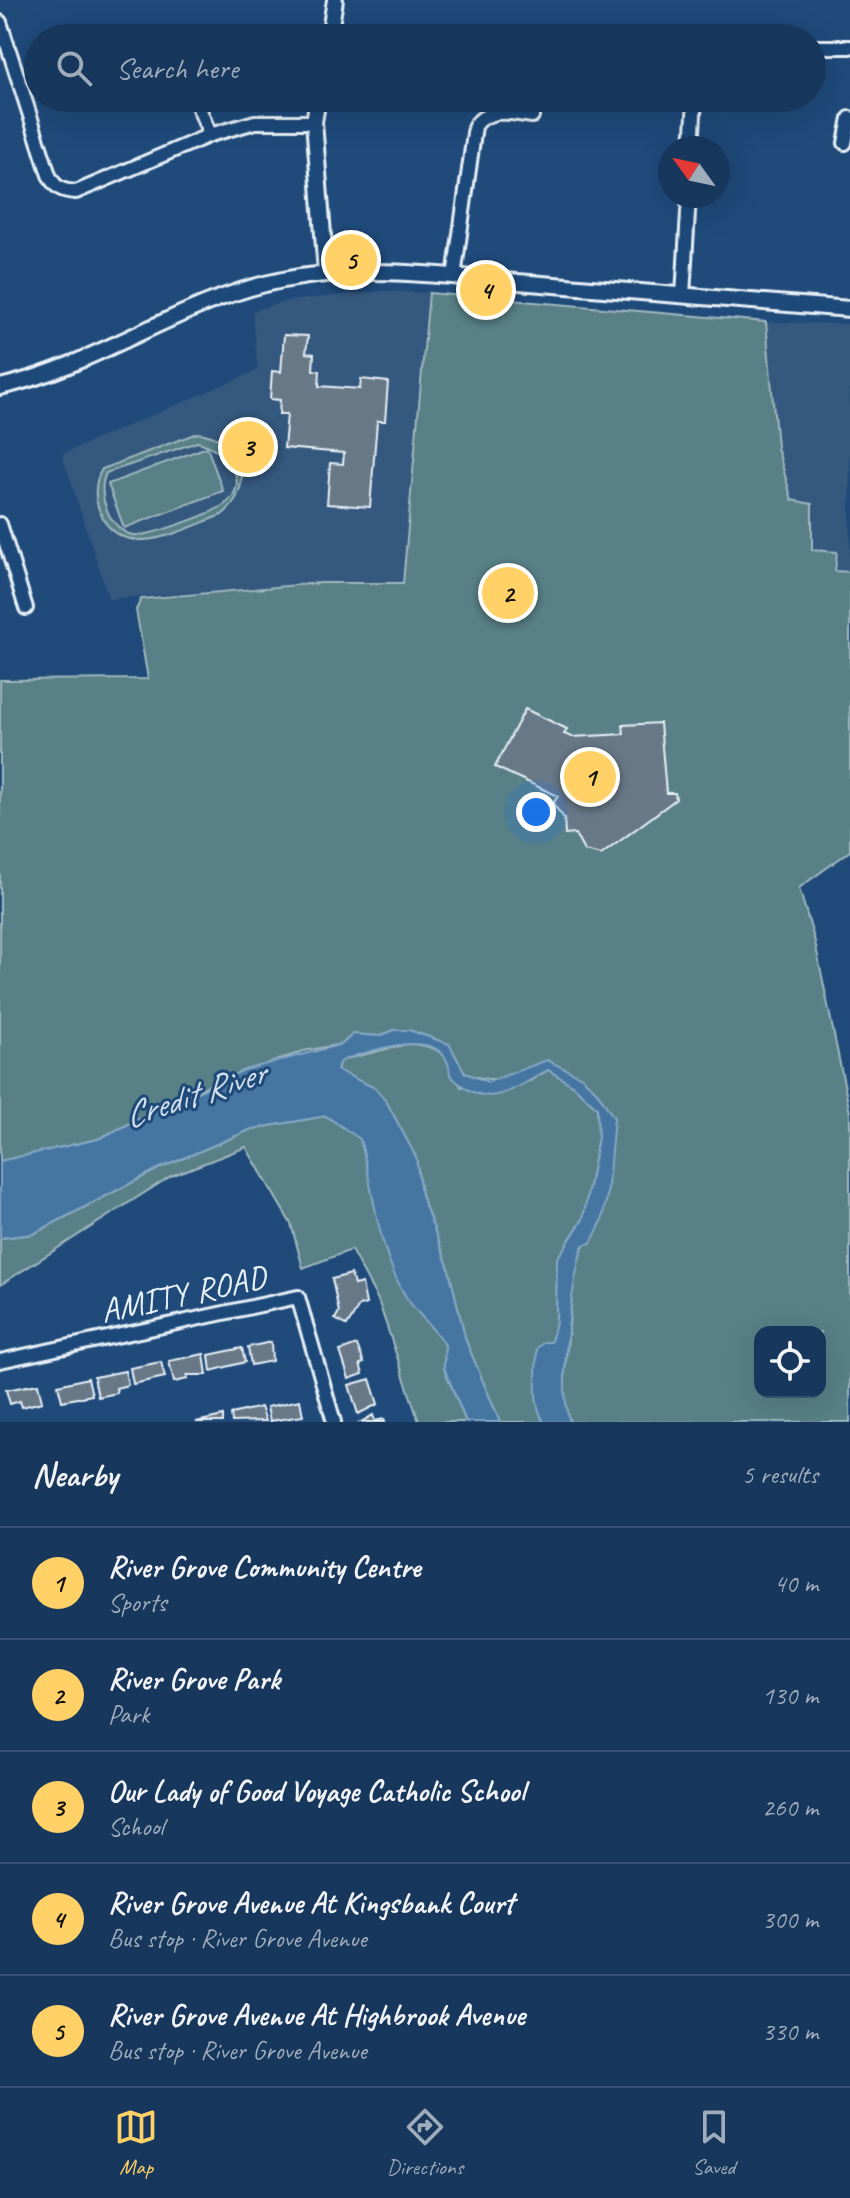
<!DOCTYPE html>
<html lang="en">
<head>
<meta charset="utf-8">
<style>
	:root { --surface:#17385c; --page:#203f62; --text:#f1f3f6; --muted:#9eacbb; --line:#365272; --accent:#ffd166 }
	body { margin:0; font-family:Caveat,sans-serif; background:var(--page); color:var(--text) }
	.controls { position:absolute; right:24px; bottom:24px; display:grid; overflow:hidden; border-radius:16px; box-shadow:0 8px 32px #0002 }
	.controls button { width:72px; height:72px; display:grid; place-items:center; padding:0; border:0; border-bottom:2px solid var(--line); background:var(--surface); color:var(--text); font:40px sans-serif }
	.compass { position:absolute; left:658px; top:136px; width:72px; height:72px; border-radius:50%; background:var(--surface); box-shadow:0 8px 32px #0002; rotate:303deg }
	.you { position:absolute; left:536px; top:812px; width:28px; height:28px; margin:-20px; border:6px solid #fff; border-radius:50%; background:#1a73e8; box-shadow:0 0 0 12px #1a73e833 }
	.badge { display:grid; place-items:center; width:52px; height:52px; border-radius:50%; background:var(--accent); color:#111; font-size:26px; font-weight:700 }
	.pin { position:absolute; translate:-50% -50%; border:4px solid #fff; box-shadow:0 2px 8px #0006 }
	.list { margin:0; padding:0; list-style:none }
	h2 { display:flex; justify-content:space-between; align-items:center; height:104px; margin:0; padding:0 32px; font-size:34px }
	h2 small { font-size:26px; font-weight:400; color:var(--muted) }
	.list li { display:grid; grid-template-columns:52px 1fr auto; gap:24px; align-items:center; box-sizing:border-box; height:112px; padding:0 32px; border-top:2px solid var(--line) }
	.list b { display:block; font-size:30px; white-space:nowrap }
	.list p { margin:0; font-size:26px; white-space:nowrap; color:var(--muted) }
	.list em { font-size:26px; font-style:normal; color:var(--muted) }
	.icon { flex:none; width:44px; height:44px; fill:none; stroke:currentColor; stroke-width:2; stroke-linecap:round; stroke-linejoin:round }
	.map { position:relative; flex:none; width:850px; height:1422px; overflow:hidden }
	.search { position:absolute; background:var(--surface); box-shadow:0 8px 32px #0002; left:24px; right:24px; top:24px; height:88px; display:flex; align-items:center; gap:20px; box-sizing:border-box; padding:0 28px; border-radius:44px; color:var(--muted); font-size:30px }
	.sheet { height:664px; background:var(--surface) }
	nav { display:flex; justify-content:space-around; align-items:center; box-sizing:border-box; height:112px; border-top:2px solid var(--line); background:var(--surface); font-size:22px; color:var(--muted) }
	nav a { display:grid; justify-items:center; gap:4px }
	nav .on { color:var(--accent) }
	.map>svg:first-child { display:block }
</style>
</head>
<body>
<div class="map">
<svg width="850" height="1422" viewBox="0 0 850 1422">
	<rect width="100%" height="100%" fill="#1f4a7a"/>
	<filter id="ink" filterUnits="userSpaceOnUse"><feTurbulence type="fractalNoise" baseFrequency=".0125" numOctaves="2"/><feDisplacementMap in="SourceGraphic" scale="16" xChannelSelector="R" yChannelSelector="G"/><feConvolveMatrix kernelMatrix="1 2 1 2 8 2 1 2 1" color-interpolation-filters="sRGB"/></filter>
	<g filter="url(#ink)">
		<g fill="#35587e">
			<path d="M382 291 429 293 403 583H320L109 599 62 454 258 370 252 311 286 301Z"/>
			<path d="M766 322 850 324V851L792 500 777 447Z"/>
		</g>
		<g fill="#588086" stroke="#a0b8bf" stroke-width="2" fill-rule="evenodd">
			<path d="M429 293 766 322 777 447 792 500 812 504V550L837 552 835 571 850 572V851L799 888 815 942 850 1113V1422H570L564 1405 565 1369 574 1274 584 1245 602 1221 614 1118 597 1092 541 1062C511 1077 497 1086 465 1073L449 1044 409 1030H394L380 1036 353 1034 342 1044 304 1051 215 1082 98 1139 0 1161V680L148 679 136 610 141 599 320 583H403ZM760 1332H820V1392H760Z"/>
			<path d="M197 433C243 437 257 486 222 515 184 528 122 566 100 512 94 499 94 482 102 469ZM197 442C223 447 254 481 225 504 212 514 146 538 132 535 121 532 115 524 109 515 103 502 100 486 106 473Z"/>
			<path d="M207 447 223 491 124 528 108 484Z"/>
			<path d="M407 1044C443 1045 447 1056 461 1087L530 1081 548 1070 574 1086 597 1108 598 1138 583 1219 557 1259 556 1322 541 1417 544 1422H500L466 1341 448 1266 421 1195 416 1157 386 1101 375 1088 337 1071 339 1063 346 1059Z"/>
			<path d="M326 1116 360 1138 372 1182 434 1328 445 1345 444 1368 466 1422H419L378 1300 351 1250 303 1268 291 1224 246 1147 171 1176 0 1285V1238L33 1234 158 1169 252 1129Z"/>
		</g>
		<path fill="#4576a2" stroke="#86a7c4" stroke-width="2" d="M394 1030H409L449 1044 465 1073 488 1082 547 1060 582 1077 597 1092 614 1118 607 1196 602 1221 591 1243 583 1245C572 1283 557 1387 570 1422H544C531 1402 537 1371 537 1348L544 1342H551L556 1322 557 1259 583 1219 598 1138 597 1108 574 1086 548 1070C510 1091 486 1113 450 1075 448 1024 376 1049 346 1059L339 1063 337 1070 375 1088 386 1101 416 1157 421 1195 448 1266 466 1341 500 1422H466L444 1368 445 1345C434 1328 417 1314 406 1297 377 1249 374 1191 360 1139L326 1116 252 1129 158 1169 33 1234 0 1238V1161L98 1139 244 1070 342 1044 353 1034 380 1036Z"/>
		<g fill="#677887" stroke="#e8f1f8" stroke-width="2">
			<path d="M284 335 308 336 306 353 314 354 313 370 320 371 319 386 360 389 361 379 388 382 385 421H377L370 507 327 504 330 463 343 464 344 453 284 448 287 414H279L280 400 270 399 272 371 281 372Z"/>
			<path d="M525 709 567 729 564 734 572 737 624 734 623 725 660 723 666 793H675L676 799 601 855 584 851 575 834 565 835 564 818 553 804 558 796 495 767Z"/>
			<path d="M351 1274 354 1285 362 1283 366 1304 359 1306 347 1326 335 1319 339 1312 332 1279Z"/>
			<path d="M271 1342 272 1361 251 1365 248 1347Z"/>
			<path d="M357 1345 364 1363 360 1364 363 1374 349 1379 340 1351Z"/>
			<path d="M242 1348 245 1362 211 1371 209 1355Z"/>
			<path d="M204 1354 207 1375H187L188 1379 174 1382 169 1361Z"/>
			<path d="M161 1362 165 1377 133 1384 130 1368Z"/>
			<path d="M125 1371 128 1385 116 1388 117 1393 98 1397 94 1377Z"/>
			<path d="M88 1378 92 1395 62 1401 58 1385Z"/>
			<path d="M370 1379 378 1404 358 1414 349 1385Z"/>
			<path d="M38 1384 42 1402 22 1407 20 1401 10 1404 6 1390Z"/>
			<path d="M300 1400 303 1416 270 1421 267 1407Z"/>
			<path d="M261 1407 266 1421 232 1422 231 1414Z"/>
			<path d="M373 1415 375 1421 384 1419 385 1422H361Z"/>
			<path d="M223 1416V1422H196Z"/>
		</g>
		<g fill="none" stroke-linecap="round" stroke-linejoin="round">
			<defs>
				<g id="minor">
					<path d="M0 22 49 175C55 188 62 191 76 192L210 135 255 122H314"/>
					<path d="M812 47H850"/>
					<path d="M195 98 210 135"/>
					<path d="M845 143 850 118"/>
					<path d="M692 148 695 98"/>
					<path d="M454 277 475 126C487 107 513 113 532 116"/>
					<path d="M683 295 689 196"/>
					<path d="M0 524 26 608"/>
					<path d="M0 1361 298 1297 334 1422"/>
				</g>
				<g id="tertiary">
					<path d="M329 38 335 0"/>
					<path d="M318 98 314 122 326 272"/>
					<path d="M0 387C99 365 183 299 283 280 364 264 448 276 530 283 637 292 743 300 850 309"/>
				</g>
			</defs>
			<use href="#minor" stroke="#e8f1f8" stroke-width="18"/>
			<use href="#tertiary" stroke="#e8f1f8" stroke-width="20"/>
			<use href="#minor" stroke="#1f4a7a" stroke-width="12"/>
			<use href="#tertiary" stroke="#1f4a7a" stroke-width="14"/>
		</g>
	</g>
	<g text-anchor="middle" stroke-width="6" stroke-linejoin="round" paint-order="stroke">
		<g font-size="34" fill="#e8f1f8" stroke="#1f4a7a">
			<text transform="translate(183 1293) rotate(-12)" y="12">AMITY ROAD</text>
		</g>
		<g font-size="36" font-style="italic" fill="#d0dfeb" stroke="#1f4a7a">
			<text transform="translate(194 1093) rotate(-18)" y="13">Credit River</text>
		</g>
	</g>
</svg>
<div class="controls">
<button><svg class="icon" aria-label="locate" viewBox="0 0 24 24"><circle cx="12" cy="12" r="6"/><path d="M12 2v4M12 18v4M2 12h4M18 12h4"/></svg></button>
</div>
<svg class="compass" viewBox="-18 -18 36 36"><path d="M0-13l5 13h-10z" fill="#e53935"/><path d="M0 13l5-13h-10z" fill="#9eacbb"/></svg>
<div class="you"></div>
<div class="pin badge" style="left:590px;top:777px">1</div>
<div class="pin badge" style="left:508px;top:593px">2</div>
<div class="pin badge" style="left:248px;top:447px">3</div>
<div class="pin badge" style="left:486px;top:290px">4</div>
<div class="pin badge" style="left:351px;top:260px">5</div>
<div class="search"><svg class="icon" aria-label="search" viewBox="0 0 24 24"><circle cx="10" cy="10" r="6"/><path d="M15 15l6 6"/></svg>Search here</div>
</div>
<section class="sheet">
<h2>Nearby<small>5 results</small></h2>
<ul class="list">
<li><span class="badge">1</span><div><b>River Grove Community Centre</b><p>Sports</p></div><em>40 m</em></li>
<li><span class="badge">2</span><div><b>River Grove Park</b><p>Park</p></div><em>130 m</em></li>
<li><span class="badge">3</span><div><b>Our Lady of Good Voyage Catholic School</b><p>School</p></div><em>260 m</em></li>
<li><span class="badge">4</span><div><b>River Grove Avenue At Kingsbank Court</b><p>Bus stop · River Grove Avenue</p></div><em>300 m</em></li>
<li><span class="badge">5</span><div><b>River Grove Avenue At Highbrook Avenue</b><p>Bus stop · River Grove Avenue</p></div><em>330 m</em></li>
</ul>
</section>
<nav>
<a class="on"><svg class="icon" aria-label="map" viewBox="0 0 24 24"><path d="M3 6l6-2 6 2 6-2v14l-6 2-6-2-6 2zM9 4v14M15 6v14"/></svg>Map</a>
<a><svg class="icon" aria-label="directions" viewBox="0 0 24 24"><path d="M12 3l9 9-9 9-9-9zM9 14v-3h6M13 9l2 2-2 2"/></svg>Directions</a>
<a><svg class="icon" aria-label="saved" viewBox="0 0 24 24"><path d="M7 4h10v16l-5-4-5 4z"/></svg>Saved</a>
</nav>
</body>
</html>
